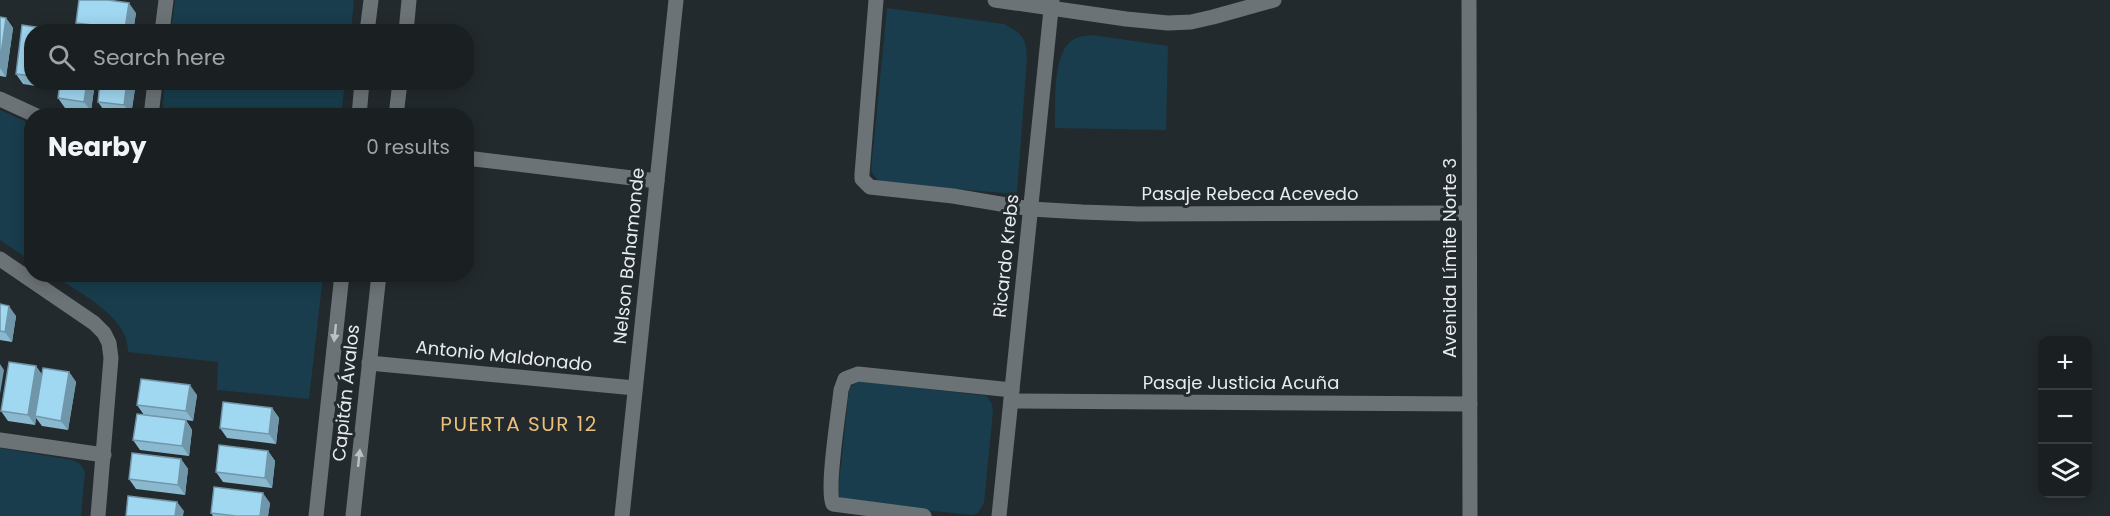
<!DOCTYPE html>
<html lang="en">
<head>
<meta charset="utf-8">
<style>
	:root { --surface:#1a2022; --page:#272d2f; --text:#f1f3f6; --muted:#9fa3a5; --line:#383e40 }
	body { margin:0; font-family:Poppins,sans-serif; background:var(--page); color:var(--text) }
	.controls { position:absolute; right:18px; bottom:18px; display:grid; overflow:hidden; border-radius:12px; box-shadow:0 3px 15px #0003 }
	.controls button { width:54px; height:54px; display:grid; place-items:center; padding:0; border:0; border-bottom:2px solid var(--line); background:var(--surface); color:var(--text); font:30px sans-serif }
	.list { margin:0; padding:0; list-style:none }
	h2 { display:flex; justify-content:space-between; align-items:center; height:78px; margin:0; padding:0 24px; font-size:26px }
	h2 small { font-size:20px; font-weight:400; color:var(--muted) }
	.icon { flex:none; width:33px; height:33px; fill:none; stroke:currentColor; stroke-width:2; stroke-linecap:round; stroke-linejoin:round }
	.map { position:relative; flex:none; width:2110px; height:516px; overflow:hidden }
	.search { position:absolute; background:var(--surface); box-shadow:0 3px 15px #0003; left:24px; top:24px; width:450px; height:66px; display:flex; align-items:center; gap:15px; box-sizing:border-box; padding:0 21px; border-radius:24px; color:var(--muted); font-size:22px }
	.panel { position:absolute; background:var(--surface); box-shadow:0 3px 15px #0003; left:24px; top:108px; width:450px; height:174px; border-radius:24px }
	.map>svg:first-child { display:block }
</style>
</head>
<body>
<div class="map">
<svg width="2110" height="516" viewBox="0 0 2110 516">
	<rect width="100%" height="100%" fill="#232a2d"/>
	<g fill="#193d4c">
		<path d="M175 0H354L351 31H171Z"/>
		<path d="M887 8 1004 24C1023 34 1026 38 1027 59L1017 191 1015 194 885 183C877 180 874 177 871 170Z"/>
		<path d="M1092 35 1168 46 1166 130 1055 128C1056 105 1051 52 1074 39 1079 36 1086 36 1092 35Z"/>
		<path d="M165 83V82L345 83 341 115H162Z"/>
		<path d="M0 110 31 124V261L0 240Z"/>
		<path d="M52 275H323L309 399 217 390 218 362 128 352C130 317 77 291 52 275Z"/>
		<path d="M860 381 987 396 992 404 993 411 984 503 978 513 972 515 849 502 841 498 838 493 849 390 850 387Z"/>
		<path d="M0 448 73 460 80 464 85 472 81 516H0Z"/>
	</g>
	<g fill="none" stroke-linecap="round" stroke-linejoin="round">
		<g stroke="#6b7377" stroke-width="15">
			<path d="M876 0 862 174V179L870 187 953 196 1031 209 1082 212 1139 214 1469 213"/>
			<path d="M995 0 1126 19 1168 23 1191 22 1213 17 1274 0"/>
			<path d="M1469 0 1470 516"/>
			<path d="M162 32 166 0"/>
			<path d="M367 32 371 0"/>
			<path d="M406 32 409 0"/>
			<path d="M0 99 37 116"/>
			<path d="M151 116 155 82"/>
			<path d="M359 116 362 82"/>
			<path d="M396 116 400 82"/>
			<path d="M466 158 657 181"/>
			<path d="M0 259 94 323 104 333 109 343 111 358 98 516"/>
			<path d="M369 363 635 388"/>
			<path d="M1011 401 1470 404"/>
			<path d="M0 440 104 455"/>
			<path d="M316 516 342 274"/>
			<path d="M353 516 379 274"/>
			<path d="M622 516 676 0"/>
			<path d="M924 516 833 504C826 490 839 411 841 390L845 379 858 374 1012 390"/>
			<path d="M999 516 1052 0"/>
		</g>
	</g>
	<g fill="#8ab9cf">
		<path d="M136 13 133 32H82L76 23Z"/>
		<path d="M0 17 6 18 13 28 6 77 0 76Z"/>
		<path d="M22 25 49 29 51 32H32V82H49V88L23 84 16 74Z"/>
		<path d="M95 82 91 111 65 108 58 98Z"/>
		<path d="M100 82H136L131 115 105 112 98 102Z"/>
		<path d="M0 304 16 316 12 342 0 340Z"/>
		<path d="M36 366 42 375 69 372 76 382 68 430 42 426 36 418 35 425 8 421 1 411Z"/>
		<path d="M197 395 193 421 186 420 192 430 189 456 140 450 133 440 144 415 137 405Z"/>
		<path d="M272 408 279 418 276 444 227 438 220 428Z"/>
		<path d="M268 451 275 461 272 488 223 482 216 472Z"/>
		<path d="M181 459 188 469 185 495 136 489 129 479Z"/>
		<path d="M270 503 268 516H213L211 513Z"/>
	</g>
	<g fill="#7096a9">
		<path d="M129 3 136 13 133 32H127L125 29Z"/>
		<path d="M6 18 13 28 6 77 0 68V62Z"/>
		<path d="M87 82H95L91 111 84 102Z"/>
		<path d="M127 82H136L131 115 124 105Z"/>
		<path d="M9 306 16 316 12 342 5 332Z"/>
		<path d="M0 364 4 370 0 394Z"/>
		<path d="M36 366 43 376 35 425 28 415Z"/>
		<path d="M69 372 76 382 68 430 61 421Z"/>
		<path d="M190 385 197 395 193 421 186 411Z"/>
		<path d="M272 408 279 418 276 444 269 434Z"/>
		<path d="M186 420 192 430 189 456 182 446Z"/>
		<path d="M268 451 275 461 272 488 265 478Z"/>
		<path d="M181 459 188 469 185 495 178 485Z"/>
		<path d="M263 493 270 503 268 516H260Z"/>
		<path d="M177 502 184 511 183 516H175Z"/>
	</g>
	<g fill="#a0d7f1" stroke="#7096a9" stroke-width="1.5">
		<path d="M79 0H108L129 3 125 29 76 23Z"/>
		<path d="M0 17 6 18 0 62Z"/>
		<path d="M22 25 49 29V32H32V76L16 74Z"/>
		<path d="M60 82H87L84 102 58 98Z"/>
		<path d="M100 82H127L124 105 98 102Z"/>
		<path d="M0 304 9 306 5 332 0 331Z"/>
		<path d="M9 362 36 366 28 415 1 411Z"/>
		<path d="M43 368 69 372 61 421 35 416Z"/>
		<path d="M141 379 190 385 186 411 137 405Z"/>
		<path d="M223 402 272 408 269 434 220 428Z"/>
		<path d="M137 414 186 420 182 446 133 440Z"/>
		<path d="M219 445 268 451 265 478 216 472Z"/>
		<path d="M132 453 181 459 178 485 129 479Z"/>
		<path d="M214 487 263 493 260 516H236L211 513Z"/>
		<path d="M128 496 177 502 175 516H126Z"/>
	</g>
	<defs><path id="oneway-solid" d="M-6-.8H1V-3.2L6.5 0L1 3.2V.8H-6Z" transform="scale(1.5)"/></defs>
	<g fill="#bcc1c4">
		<use href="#oneway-solid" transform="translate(335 333) rotate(96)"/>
		<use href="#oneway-solid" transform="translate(359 458) rotate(-84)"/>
	</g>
	<g text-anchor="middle" stroke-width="6" stroke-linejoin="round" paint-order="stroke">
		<g font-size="18" fill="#e7ebed" stroke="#232a2d">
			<text x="1250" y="200">Pasaje Rebeca Acevedo</text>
			<text transform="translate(629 256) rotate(-84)" y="6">Nelson Bahamonde</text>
			<text transform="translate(1006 256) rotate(-84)" y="6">Ricardo Krebs</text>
			<text transform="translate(1450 258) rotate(-90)" y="6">Avenida Límite Norte 3</text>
			<text transform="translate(504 356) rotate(6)" y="6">Antonio Maldonado</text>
			<text x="1241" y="389">Pasaje Justicia Acuña</text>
			<text transform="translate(346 393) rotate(-84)" y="6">Capitán Ávalos</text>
		</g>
		<g font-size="20" letter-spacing="1.5" fill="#ebbf7a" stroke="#232a2d">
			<text x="519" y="431">PUERTA SUR 12</text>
		</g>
	</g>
</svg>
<div class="controls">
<button>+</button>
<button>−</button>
<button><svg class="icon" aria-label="layers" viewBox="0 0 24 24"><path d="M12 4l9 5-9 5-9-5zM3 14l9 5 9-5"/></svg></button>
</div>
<div class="search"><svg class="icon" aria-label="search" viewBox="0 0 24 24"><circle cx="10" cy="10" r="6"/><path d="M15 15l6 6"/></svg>Search here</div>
<section class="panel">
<h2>Nearby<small>0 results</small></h2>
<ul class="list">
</ul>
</section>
</div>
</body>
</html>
